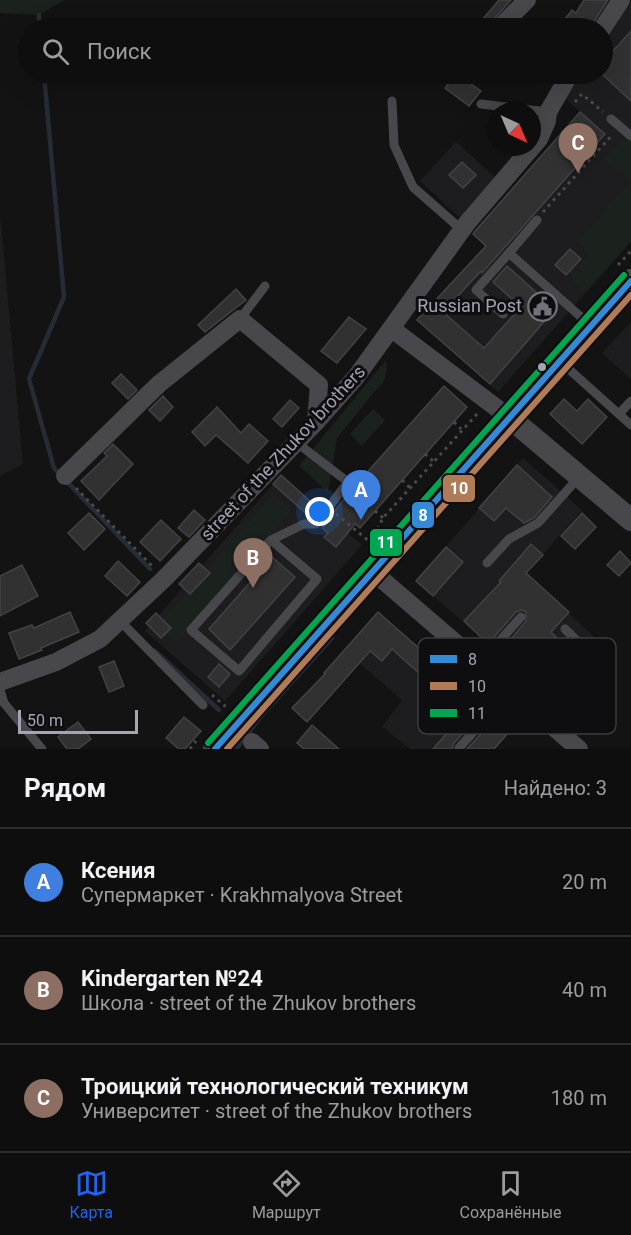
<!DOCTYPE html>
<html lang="ru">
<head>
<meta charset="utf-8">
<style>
	:root { --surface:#0e0e0e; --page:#171717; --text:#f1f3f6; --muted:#9b9c9e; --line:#2e2e2e; --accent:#2563eb }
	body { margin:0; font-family:Roboto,sans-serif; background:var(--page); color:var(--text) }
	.compass { position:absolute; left:487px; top:102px; width:54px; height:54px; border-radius:50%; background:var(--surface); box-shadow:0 6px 24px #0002; rotate:136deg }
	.scale { position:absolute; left:18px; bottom:15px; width:120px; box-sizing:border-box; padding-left:6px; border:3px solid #a3a5b5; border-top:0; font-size:16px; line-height:21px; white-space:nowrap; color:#a3a5b5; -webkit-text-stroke:4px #0e0d0f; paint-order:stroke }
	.you { position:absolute; left:320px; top:512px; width:21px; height:21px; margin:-15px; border:4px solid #fff; border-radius:50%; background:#1a73e8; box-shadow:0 0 0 9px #1a73e833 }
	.badge { display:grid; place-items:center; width:39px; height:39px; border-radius:50%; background:var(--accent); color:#fff; font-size:20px; font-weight:700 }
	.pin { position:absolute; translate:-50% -50px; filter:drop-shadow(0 2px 3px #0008) }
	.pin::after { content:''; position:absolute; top:32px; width:21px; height:18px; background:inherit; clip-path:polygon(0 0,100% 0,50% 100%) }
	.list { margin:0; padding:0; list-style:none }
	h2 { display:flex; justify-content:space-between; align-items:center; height:78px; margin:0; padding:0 24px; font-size:26px }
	h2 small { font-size:20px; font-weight:400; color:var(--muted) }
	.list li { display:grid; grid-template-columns:39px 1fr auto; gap:18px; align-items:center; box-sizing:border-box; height:108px; padding:0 24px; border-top:2px solid var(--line) }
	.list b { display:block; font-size:22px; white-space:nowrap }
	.list p { margin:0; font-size:20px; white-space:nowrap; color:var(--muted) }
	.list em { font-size:20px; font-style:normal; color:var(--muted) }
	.icon { flex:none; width:33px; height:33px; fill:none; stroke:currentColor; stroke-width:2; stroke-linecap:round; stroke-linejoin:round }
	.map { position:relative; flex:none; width:631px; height:749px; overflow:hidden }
	.search { position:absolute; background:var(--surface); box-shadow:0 6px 24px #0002; left:18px; right:18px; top:18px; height:66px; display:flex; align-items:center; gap:15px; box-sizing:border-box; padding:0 21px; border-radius:33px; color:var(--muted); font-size:22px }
	.sheet { height:402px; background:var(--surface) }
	nav { display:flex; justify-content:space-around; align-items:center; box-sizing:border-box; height:84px; border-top:2px solid var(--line); background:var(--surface); font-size:16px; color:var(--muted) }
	nav a { display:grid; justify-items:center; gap:3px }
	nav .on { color:var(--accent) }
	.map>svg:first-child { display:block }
</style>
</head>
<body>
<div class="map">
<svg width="631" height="749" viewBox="0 0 631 749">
	<rect width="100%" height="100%" fill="#131313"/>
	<g fill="#1d1d1f">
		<path d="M631 1V242L498 392 417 320 485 246 472 234 580 112 565 98 582 74H602L603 43Z"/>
		<path d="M456 142 496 178 460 218 420 181Z"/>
		<path d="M0 213 23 464 0 476Z"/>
		<path d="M631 322V379L602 353Z"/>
		<path d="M523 458 582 510 516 585 528 575 604 646 554 701 416 581Z"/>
		<path d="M281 475 362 545 225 701 145 631Z"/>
		<path d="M378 612 513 728 494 749H410L382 727 402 700 344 650Z"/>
	</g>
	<g fill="#1b221d">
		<path d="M0 0H64L39 15 0 13Z"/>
		<path d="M625 137 631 142V239L585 291 569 277 589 253 577 242 631 182 605 159Z"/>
		<path d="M386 360C388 374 386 382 375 391L337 438 328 492 299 466Z"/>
		<path d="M373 409 385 420 362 446 350 434Z"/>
		<path d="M273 493 292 510 177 642 158 626Z"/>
	</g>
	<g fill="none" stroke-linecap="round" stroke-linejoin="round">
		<g stroke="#262c35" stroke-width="4.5">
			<path d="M39 15 40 28"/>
			<path d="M44 74 64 297 29 379 54 468 150 569"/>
			<path d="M155 651 219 710"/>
			<path d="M236 749 263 714 332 638"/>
		</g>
	</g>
	<g fill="#313132" stroke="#424247" stroke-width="1.5">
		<path d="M499 0H511L488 26 482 20Z"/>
		<path d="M584 0H608L590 28H571L562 23 572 10 576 13Z"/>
		<path d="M631 31V101L603 75V62Z"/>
		<path d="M456 74 481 91 469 106 445 88Z"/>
		<path d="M580 112 605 134 482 273 481 271 443 312 484 348 521 307 493 282 507 266 555 309 490 384 417 320 486 246 473 234 476 230Z"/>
		<path d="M462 162 476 175 463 188 449 175Z"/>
		<path d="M570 249 581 259 566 275 555 265Z"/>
		<path d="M236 289 246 300 205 332 198 325Z"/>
		<path d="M349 317 366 329 337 363 321 351Z"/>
		<path d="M121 374 137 390 128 399 112 383Z"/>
		<path d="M444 386 467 407 360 528 355 524 336 547 324 537 328 533 322 528 346 496Z"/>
		<path d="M163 396 173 407 160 421 149 410Z"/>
		<path d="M564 399 577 411 588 399 607 417 582 444 550 414Z"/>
		<path d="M290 400 299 408 282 427 273 419Z"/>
		<path d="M217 407 241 433 249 424 268 441 248 463 216 435 205 446 192 432Z"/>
		<path d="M113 444 133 464 99 500 81 481 107 456 104 453Z"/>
		<path d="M517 465 552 497 534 518 524 523 506 508 494 521 479 508Z"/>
		<path d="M281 475 319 509 313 517H310L273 484Z"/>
		<path d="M194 510 205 520 189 537 178 528Z"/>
		<path d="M89 513 105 529 84 550 68 533Z"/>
		<path d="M582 513 596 527 575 549 561 536Z"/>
		<path d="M161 520 181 539 160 561 140 542Z"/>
		<path d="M531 544 543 555 526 573 569 612 551 632 563 644 529 683 498 655 526 621V612L522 610 516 612 488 644 464 621 501 582 499 581Z"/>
		<path d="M446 547 463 562 433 596 416 581Z"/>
		<path d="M620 551 631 563 619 576 607 565Z"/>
		<path d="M272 557 295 577 230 650 209 629Z"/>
		<path d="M118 561 140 582 127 596 105 576Z"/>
		<path d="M199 563 210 573 190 594 179 584Z"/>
		<path d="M22 565 38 596 0 616V576Z"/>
		<path d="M70 612 79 632 41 648 42 650 19 659 9 633 32 625 34 628Z"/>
		<path d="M378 612 421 650 423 648 436 660 435 661 459 683 438 705 423 692 431 684 392 649 382 661 370 651 307 722 292 708 325 674 324 673Z"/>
		<path d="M156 613 171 628 161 638 146 623Z"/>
		<path d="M114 661 124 686 109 692 99 667Z"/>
		<path d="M219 664 230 674 219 687 208 677Z"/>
		<path d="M474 702 483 711 454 743 452 749H433Z"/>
		<path d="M184 717 201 731 185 749H179L166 738Z"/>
		<path d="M494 720 508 733 494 749H467Z"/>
		<path d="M78 722 91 739 78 749H67L58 737Z"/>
		<path d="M312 725 339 749H304L297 743Z"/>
	</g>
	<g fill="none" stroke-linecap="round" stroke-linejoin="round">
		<g stroke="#49494e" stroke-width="3" stroke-dasharray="3 4.5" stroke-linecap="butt">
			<path d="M215 25 231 28"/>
			<path d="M575 102 582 94 603 112"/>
			<path d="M543 212 613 134"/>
			<path d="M618 265 631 251"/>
			<path d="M454 422 461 429"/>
			<path d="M425 454 434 462"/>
			<path d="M402 480 410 488"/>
			<path d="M76 488 153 567"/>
			<path d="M375 511 383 518"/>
			<path d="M336 514 370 542"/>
			<path d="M371 543 383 518 477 414"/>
			<path d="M212 695 226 707"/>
			<path d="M190 749 196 741"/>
		</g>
		<g stroke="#47474c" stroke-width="9">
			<path d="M392 101 394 145 413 187 462 230"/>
			<path d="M481 104 548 112"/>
			<path d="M611 119 631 136"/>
			<path d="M537 220 509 253 590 325"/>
			<path d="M503 314 476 290 509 253"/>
			<path d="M240 319 265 286"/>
			<path d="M562 363 631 425"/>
			<path d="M619 414 631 401"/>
			<path d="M271 540 317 579 239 671 191 630 271 540 304 524H316L348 482 297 443"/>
			<path d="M487 563 509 539 538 523 580 476"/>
			<path d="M120 621 203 705"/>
			<path d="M480 663 521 617"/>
			<path d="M0 690 4 703 42 749"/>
			<path d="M523 701 576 640 565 629"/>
			<path d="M459 748 511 690"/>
		</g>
		<g stroke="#47474c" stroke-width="18">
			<path d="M499 28 527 0"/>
			<path d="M602 29 621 0"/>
			<path d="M392 329 510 418"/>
			<path d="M65 476 159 384 240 319 319 385 316 422"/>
			<path d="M372 571 579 749"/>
			<path d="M0 682 56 662 100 639 164 579 316 422 356 377 467 223 539 139 547 121 548 112 570 74"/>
			<path d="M252 742 260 749"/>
		</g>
		<path stroke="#47474c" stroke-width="22" d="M510 418 631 520"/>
		<path stroke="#4b4b50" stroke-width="24" d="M215 749 631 281"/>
		<defs>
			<path id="bus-1" d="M215 749 631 281"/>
			<path id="bus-2" d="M227 749 631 295"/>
			<path id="bus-3" d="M208 743 624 275"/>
		</defs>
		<use href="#bus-1" stroke="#0e0d0f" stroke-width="10"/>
		<use href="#bus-2" stroke="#0e0d0f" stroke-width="10"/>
		<use href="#bus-3" stroke="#0e0d0f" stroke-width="10"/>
		<use href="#bus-1" stroke="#338bd7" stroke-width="6"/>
		<use href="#bus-2" stroke="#b07c57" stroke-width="6"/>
		<use href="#bus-3" stroke="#00a651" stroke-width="6"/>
	</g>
	<defs>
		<symbol id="civic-ring" viewBox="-11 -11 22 22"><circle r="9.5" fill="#0e0d0f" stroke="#71727c" stroke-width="1.5"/><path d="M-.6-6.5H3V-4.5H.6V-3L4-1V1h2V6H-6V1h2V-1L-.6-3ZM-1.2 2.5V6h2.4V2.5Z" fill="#71727c"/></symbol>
	</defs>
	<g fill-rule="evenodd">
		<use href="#civic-ring" x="526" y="290" width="33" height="33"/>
	</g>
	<circle fill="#a3a5b5" stroke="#0e0d0f" stroke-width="2" cx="542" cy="367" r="5"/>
	<g text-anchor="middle" stroke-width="6" stroke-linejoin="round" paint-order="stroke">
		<g font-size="18" fill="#a3a5b5" stroke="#0e0d0f" text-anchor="end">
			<text x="522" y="312">Russian Post</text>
		</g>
		<g font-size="18" fill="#a3a5b5" stroke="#0e0d0f">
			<text transform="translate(283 453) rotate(-47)" y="6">street of the Zhukov brothers</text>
		</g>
	</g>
	<rect x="418" y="638" width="198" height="96" rx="9" fill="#0e0d0f" stroke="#3b3b41" stroke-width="1.5"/>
	<rect x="430" y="655" width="27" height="8" fill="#338bd7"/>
	<rect x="430" y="682" width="27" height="8" fill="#b07c57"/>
	<rect x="430" y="709" width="27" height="8" fill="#00a651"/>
	<g font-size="16" fill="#a3a5b5">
		<text x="468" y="665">8</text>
		<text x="468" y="692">10</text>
		<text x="468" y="719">11</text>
	</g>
	<g stroke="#0e0d0f" stroke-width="2">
		<rect x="442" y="474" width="34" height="29" rx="6" fill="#b07c57"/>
		<rect x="411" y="501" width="24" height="28" rx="6" fill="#338bd7"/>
		<rect x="369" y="528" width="34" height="29" rx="6" fill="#00a651"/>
	</g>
	<g font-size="16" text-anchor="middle" font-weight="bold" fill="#fff">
		<text x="459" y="494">10</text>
		<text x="423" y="521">8</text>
		<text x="386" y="548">11</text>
	</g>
</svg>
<svg class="compass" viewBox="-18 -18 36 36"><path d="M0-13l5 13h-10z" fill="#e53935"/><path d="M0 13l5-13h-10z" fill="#9b9c9e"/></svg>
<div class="scale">50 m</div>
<div class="you"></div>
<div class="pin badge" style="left:361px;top:520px;background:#3f7fe0">A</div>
<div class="pin badge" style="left:253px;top:588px;background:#8d6e63">B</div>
<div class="pin badge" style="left:578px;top:173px;background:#8d6e63">C</div>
<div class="search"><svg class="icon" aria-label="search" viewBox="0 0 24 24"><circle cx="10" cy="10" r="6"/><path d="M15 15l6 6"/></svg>Поиск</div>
</div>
<section class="sheet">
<h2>Рядом<small>Найдено: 3</small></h2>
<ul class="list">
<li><span class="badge" style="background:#3f7fe0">A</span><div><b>Ксения</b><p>Супермаркет · Krakhmalyova Street</p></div><em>20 m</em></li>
<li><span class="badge" style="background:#8d6e63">B</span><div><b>Kindergarten №24</b><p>Школа · street of the Zhukov brothers</p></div><em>40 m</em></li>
<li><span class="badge" style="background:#8d6e63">C</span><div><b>Троицкий технологический техникум</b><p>Университет · street of the Zhukov brothers</p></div><em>180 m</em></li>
</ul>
</section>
<nav>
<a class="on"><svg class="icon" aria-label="map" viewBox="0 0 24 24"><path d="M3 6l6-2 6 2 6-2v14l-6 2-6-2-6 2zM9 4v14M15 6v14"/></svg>Карта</a>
<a><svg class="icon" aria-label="directions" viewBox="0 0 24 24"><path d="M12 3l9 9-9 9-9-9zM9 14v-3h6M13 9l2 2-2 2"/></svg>Маршрут</a>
<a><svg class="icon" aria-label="saved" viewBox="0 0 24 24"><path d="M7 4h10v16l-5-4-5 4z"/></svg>Сохранённые</a>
</nav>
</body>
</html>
